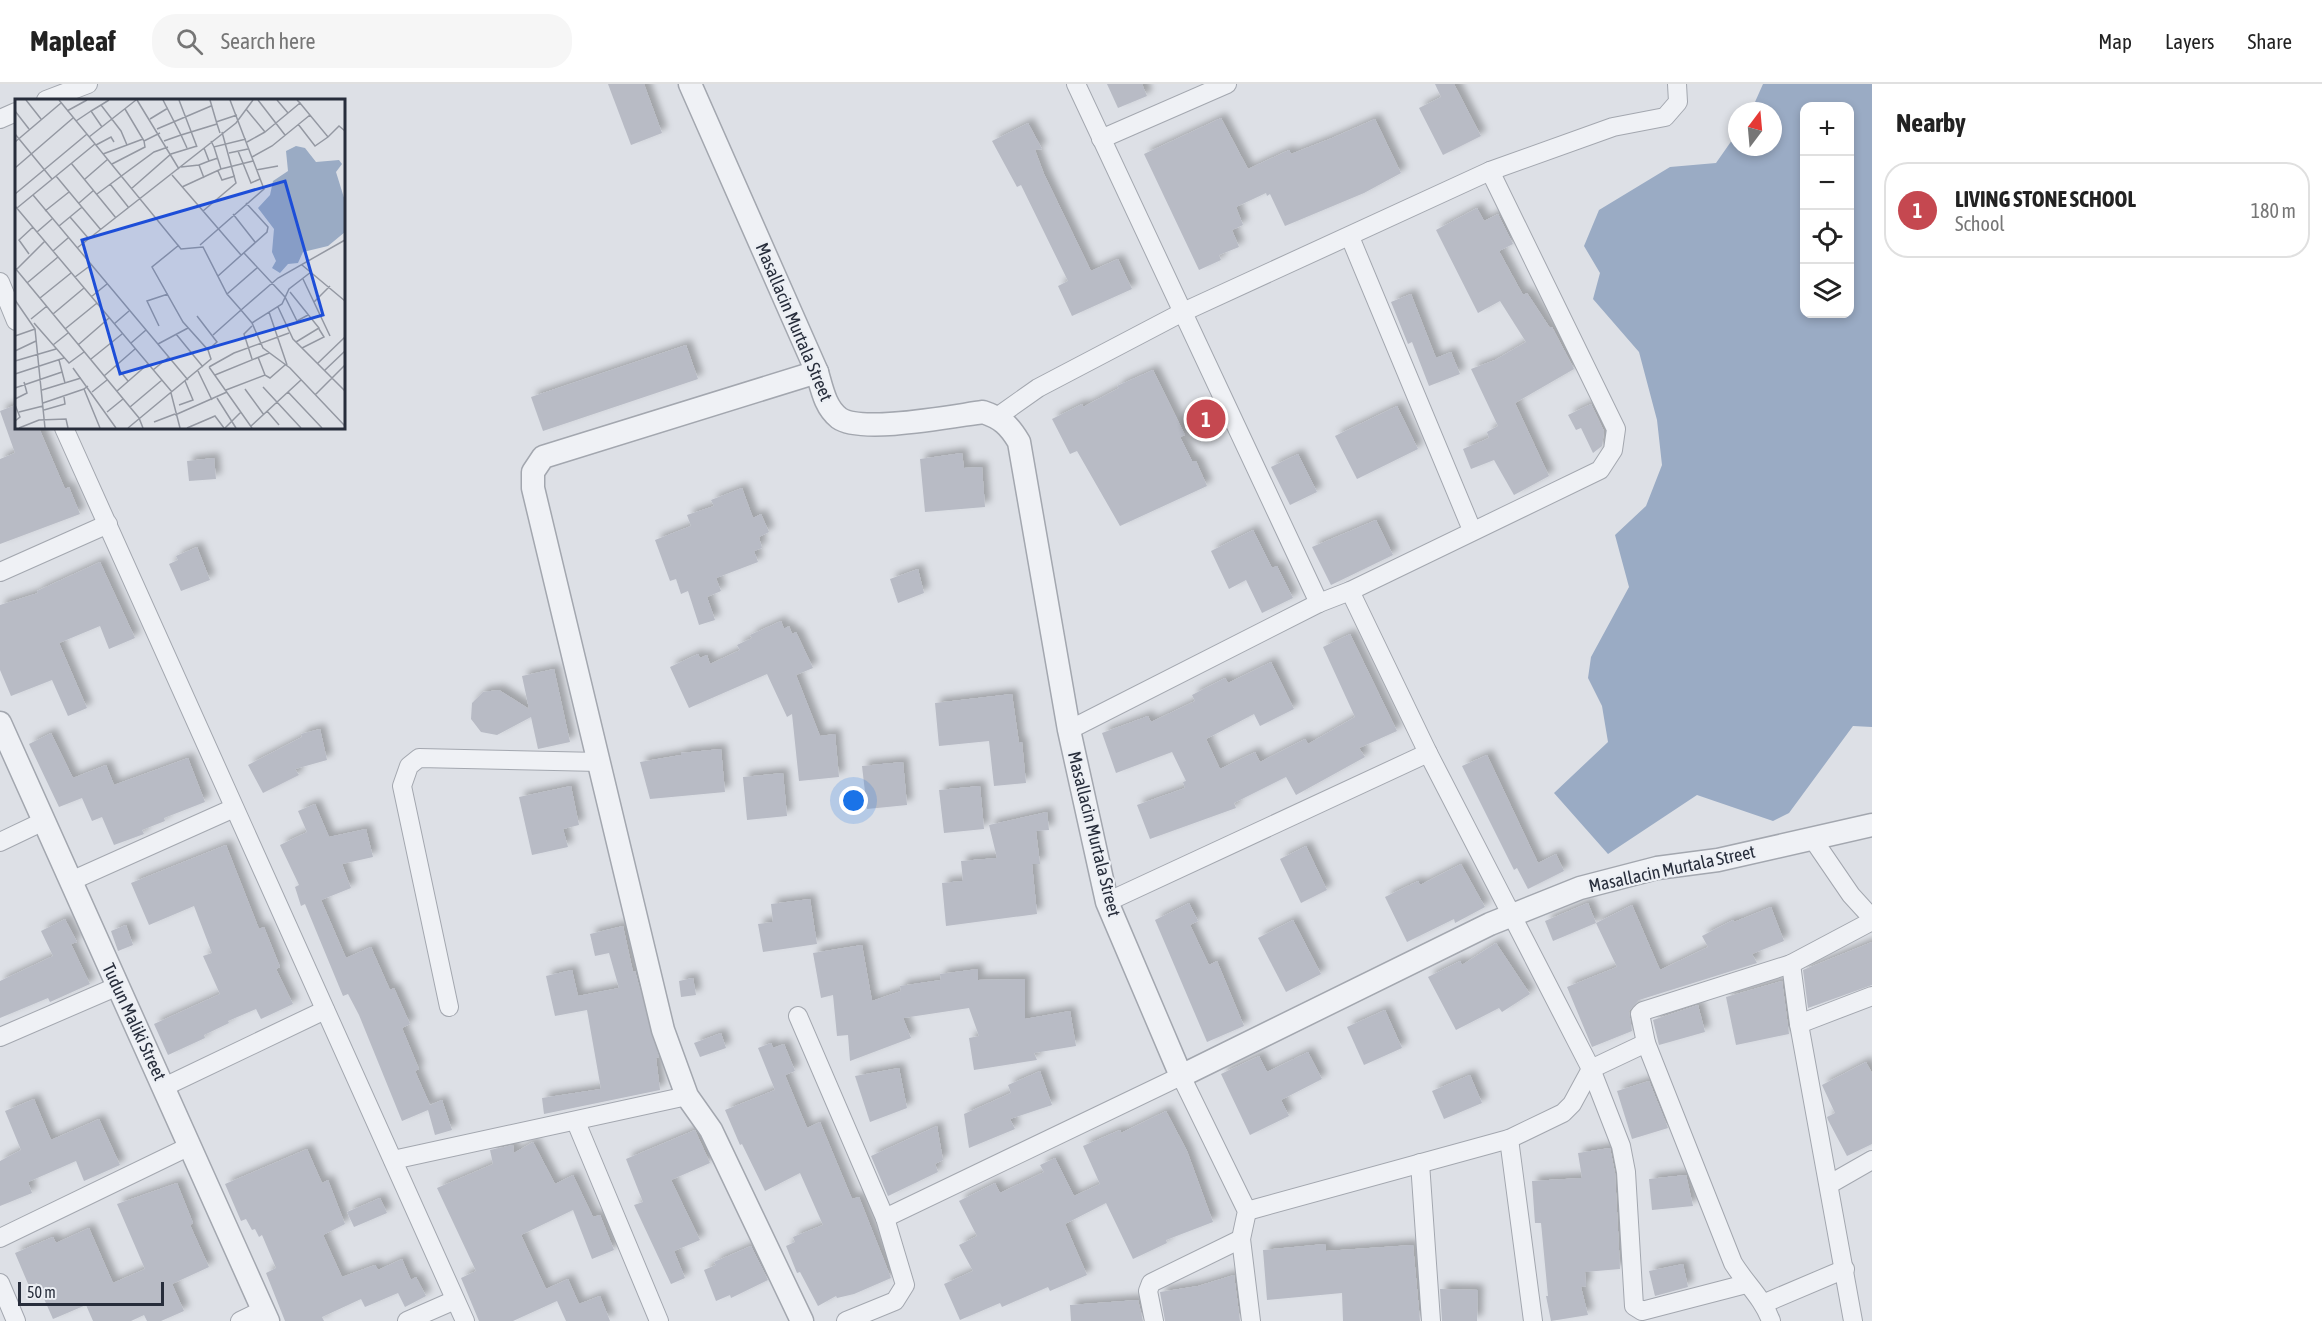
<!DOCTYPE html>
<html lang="en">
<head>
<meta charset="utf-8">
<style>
	:root { --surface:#fff; --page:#f6f6f6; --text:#222; --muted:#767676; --line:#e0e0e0; --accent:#c54850 }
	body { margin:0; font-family:"Asap Condensed",sans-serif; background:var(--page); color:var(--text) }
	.controls { position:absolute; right:18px; top:18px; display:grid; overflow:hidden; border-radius:12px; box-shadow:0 3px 9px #0003 }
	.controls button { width:54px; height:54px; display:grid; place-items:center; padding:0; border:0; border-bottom:2px solid var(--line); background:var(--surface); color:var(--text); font:30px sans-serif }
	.compass { position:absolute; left:1728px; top:18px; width:54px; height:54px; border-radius:50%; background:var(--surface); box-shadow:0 3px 9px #0003; rotate:16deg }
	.scale { position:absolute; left:18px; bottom:15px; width:146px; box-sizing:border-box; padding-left:6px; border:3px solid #272d3b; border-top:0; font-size:16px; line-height:21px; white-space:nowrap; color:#272d3b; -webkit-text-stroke:4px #eceff4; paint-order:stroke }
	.you { position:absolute; left:854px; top:717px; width:21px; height:21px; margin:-15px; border:4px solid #fff; border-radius:50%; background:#1a73e8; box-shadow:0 0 0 9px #1a73e833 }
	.badge { display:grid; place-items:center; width:39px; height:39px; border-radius:50%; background:var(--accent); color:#fff; font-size:20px; font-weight:700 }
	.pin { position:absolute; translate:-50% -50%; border:3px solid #fff; box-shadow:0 2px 6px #0006 }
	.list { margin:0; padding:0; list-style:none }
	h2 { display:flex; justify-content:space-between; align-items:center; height:78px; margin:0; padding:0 24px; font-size:26px }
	h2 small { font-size:20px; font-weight:400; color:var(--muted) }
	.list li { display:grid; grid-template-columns:39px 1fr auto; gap:18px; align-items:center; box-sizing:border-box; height:96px; margin:0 12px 12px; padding:0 12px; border:2px solid var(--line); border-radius:24px }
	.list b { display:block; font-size:22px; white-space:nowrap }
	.list p { margin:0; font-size:20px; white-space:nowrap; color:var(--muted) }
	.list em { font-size:20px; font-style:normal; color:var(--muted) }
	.icon { flex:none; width:33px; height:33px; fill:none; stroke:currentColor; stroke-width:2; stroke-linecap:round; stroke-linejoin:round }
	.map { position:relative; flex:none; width:1872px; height:1237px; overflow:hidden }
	header { display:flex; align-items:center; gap:36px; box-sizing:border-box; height:84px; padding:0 30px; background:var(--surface); border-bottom:2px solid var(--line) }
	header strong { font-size:28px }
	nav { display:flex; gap:33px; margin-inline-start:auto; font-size:21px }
	.search { width:420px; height:54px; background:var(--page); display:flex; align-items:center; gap:15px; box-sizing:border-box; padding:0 21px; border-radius:24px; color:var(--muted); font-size:22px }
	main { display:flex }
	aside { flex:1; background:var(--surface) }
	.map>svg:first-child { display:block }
</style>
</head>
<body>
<header>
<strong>Mapleaf</strong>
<div class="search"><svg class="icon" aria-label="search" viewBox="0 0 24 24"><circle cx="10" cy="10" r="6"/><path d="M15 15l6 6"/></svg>Search here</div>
<nav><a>Map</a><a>Layers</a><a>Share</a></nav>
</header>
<main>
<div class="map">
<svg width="1872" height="1237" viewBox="0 0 1872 1237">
	<defs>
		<filter id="shadow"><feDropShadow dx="5.5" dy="-5.5" stdDeviation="3" flood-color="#0004"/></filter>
	</defs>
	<rect width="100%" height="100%" fill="#dde0e6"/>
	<path fill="#9aabc4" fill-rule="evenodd" d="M1763 0H1872V643L1853 642 1789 729 1773 737 1697 711 1608 770 1554 709 1608 658 1602 622 1588 594 1591 573 1629 503 1615 451 1646 422 1662 381 1657 336 1639 268 1593 215 1600 189 1584 162 1599 126 1670 83 1716 79 1737 49V63H1773V27H1751ZM1804 22H1850V230H1804Z"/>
	<g fill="#b8bbc5" filter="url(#shadow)">
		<path d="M608 0H644L662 49 631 61Z"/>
		<path d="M1107 0H1142L1147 12 1118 24Z"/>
		<path d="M1435 0H1454L1481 52 1443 71 1419 24 1441 13Z"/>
		<path d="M1221 34 1248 85 1289 66 1291 70 1332 54 1375 35 1401 89 1364 109 1285 142 1270 110 1267 112 1266 109 1236 123 1243 141 1232 146 1239 163 1219 171 1221 176 1199 186 1144 70Z"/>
		<path d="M1028 39 1042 65 1035 66 1044 90 1091 187 1118 175 1132 205 1072 232 1058 202 1068 197 1021 101 1017 103 992 57Z"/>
		<path d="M1477 124 1484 137 1498 130 1513 160 1499 167 1523 211 1527 209 1550 244 1552 243 1574 285 1515 319 1549 392 1514 411 1494 376 1471 385 1463 365 1489 354 1487 348 1498 342 1471 285 1495 276 1526 258 1500 217 1478 229 1436 146Z"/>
		<path d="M1411 210 1436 274 1451 268 1460 290 1429 302 1412 258 1408 260 1391 218Z"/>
		<path d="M686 261 698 295 543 347 531 313Z"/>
		<path d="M1153 286 1185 351 1180 353 1192 377H1196L1207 402 1120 442 1077 367 1070 370 1052 335 1082 320 1083 323 1119 304 1117 302Z"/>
		<path d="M1591 320 1604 347 1602 362 1593 369 1581 344 1576 346 1568 331Z"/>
		<path d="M16 321V344H39L65 405 69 403 80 430 0 460V375L15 369 0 327Z"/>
		<path d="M1397 322 1418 365 1357 395 1335 352Z"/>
		<path d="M962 369 964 384 982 383 985 423 925 428 920 375Z"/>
		<path d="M1298 370 1317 408 1290 421 1271 383Z"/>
		<path d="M214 374 216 395 189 397 187 377Z"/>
		<path d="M742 404 753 434 761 430 769 448 759 453 762 464 754 467 758 478 716 494 721 507 707 513 715 536 699 541 688 507 681 510 676 495 670 497 655 456 691 442 687 431 714 422 711 416Z"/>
		<path d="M1376 436 1393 471 1331 501 1312 463Z"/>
		<path d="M1253 446 1272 484 1277 482 1293 514 1262 529 1246 496 1229 505 1211 467Z"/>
		<path d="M197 463 210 496 181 507 169 480 178 476 176 472Z"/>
		<path d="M100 478 135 554 109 565 100 542 59 559 87 624 68 632 52 596 11 612 0 586V521L38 509 37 507Z"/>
		<path d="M918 485 924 509 898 519 890 495Z"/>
		<path d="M781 537 784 545 789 542 792 550 796 548 813 584 796 591 820 652 835 650 839 693 799 697 792 630 787 633 767 590 689 624 670 583 698 570 700 574 707 571 710 580 740 566 737 561 752 554 750 551Z"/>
		<path d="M1350 550 1397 647 1359 664 1365 673 1296 711 1286 693 1234 719 1236 724 1150 755 1137 721 1185 704 1183 698 1186 697 1172 668 1116 689 1102 649 1148 632 1151 638 1195 617 1192 611 1225 594 1228 599 1271 578 1294 625 1260 642 1254 630 1206 655 1220 685 1255 668 1260 678 1305 655 1308 660 1355 633 1323 563Z"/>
		<path d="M554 585 570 658 538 665 531 633 497 651 481 648 471 635 472 619 483 608 499 606 529 625 522 592Z"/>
		<path d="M1012 610 1019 659 1022 658 1026 699 994 702 989 657 939 662 935 619Z"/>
		<path d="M320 645 327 676 295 685 299 691 263 709 248 681 302 653 301 650Z"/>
		<path d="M51 649 73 694 106 681 114 701 188 674 205 718 164 734 165 737 142 746 144 750 114 761 102 733 92 737 82 714 59 723 29 660Z"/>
		<path d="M721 665 725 708 650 715 640 678 681 671V669Z"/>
		<path d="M1487 671 1538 779 1556 770 1564 787 1528 805 1517 784 1514 786 1462 682Z"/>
		<path d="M903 678 907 721 867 725 862 682Z"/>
		<path d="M783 689 787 732 747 736 743 693Z"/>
		<path d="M571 702 579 741 563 745 568 763 532 771 519 713Z"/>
		<path d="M980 702 984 745 944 749 939 706Z"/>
		<path d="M315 720 329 753 366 745 373 773 342 780 351 804 321 816 346 874 371 863 390 906 394 904 410 940 402 944 419 985 415 987 430 1021 442 1016 452 1046 435 1051 428 1026 402 1037 359 931 348 910 343 912 305 820 301 822 295 803 299 801 280 761 307 748 298 727Z"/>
		<path d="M1047 728 1049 746 1036 747 1040 780H1032L1037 830 946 842 942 799 963 797 961 777 997 774 989 741Z"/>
		<path d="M226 761 259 845 264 843 280 883 276 885 293 920 261 935 256 925 228 937 229 939 204 951 205 954 168 971 154 940 220 910 203 872 212 869 194 822 149 841 131 799Z"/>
		<path d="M1306 762 1327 806 1301 819 1280 775Z"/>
		<path d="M1461 780 1485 823 1455 839 1454 835 1407 858 1385 813 1418 797 1420 801Z"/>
		<path d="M810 815 817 860 763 868 758 840 773 838 771 820Z"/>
		<path d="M1189 819 1198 837 1190 841 1209 881 1217 877 1244 942 1207 958 1155 836Z"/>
		<path d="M1588 819 1596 839 1553 857 1545 837Z"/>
		<path d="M1632 821 1660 886 1708 863 1702 852 1733 836 1734 838 1771 823 1784 857 1752 870 1757 879 1639 916 1629 927 1632 947 1592 963 1567 903 1617 883 1596 839Z"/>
		<path d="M65 835 77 858 71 860 90 900 50 918 48 914 0 934V897L53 872 41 847Z"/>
		<path d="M1293 836 1321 890 1286 908 1258 854Z"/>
		<path d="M126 841 133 861 118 867 111 847Z"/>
		<path d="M623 842 633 888 635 887 659 973 656 974 660 1006 544 1030 542 1014 601 1005 587 926 555 932 546 892 572 886 578 912 619 904 609 869 595 872 590 850Z"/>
		<path d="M1872 858V901L1808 924 1803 886Z"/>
		<path d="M1496 859 1530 910 1502 928 1499 924 1456 946 1428 893 1460 877 1462 881Z"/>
		<path d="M862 861 872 917 901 907 900 902 941 896 940 890 978 885V896L1025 895V935L1070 927 1076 962 1034 969 1037 976 974 986 969 954 979 952 969 924 903 934 911 954 850 977 848 951 837 952 833 911 821 914 813 869Z"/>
		<path d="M693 894 696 911 681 913 679 897Z"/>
		<path d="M1782 897 1789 950 1736 961 1726 913Z"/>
		<path d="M1698 921 1705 948 1659 961 1653 936Z"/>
		<path d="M1385 926 1402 964 1364 981 1347 943Z"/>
		<path d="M721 949 726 964 700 973 694 959Z"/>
		<path d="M771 959 773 964 784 960 795 987 785 991 807 1044 820 1038 852 1115 859 1113 891 1194 854 1210 837 1214 836 1212 818 1222 800 1188 797 1189 786 1162 795 1158 793 1153 823 1141 800 1089 765 1107 742 1060 740 1061 725 1026 775 1006 758 964Z"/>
		<path d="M1308 968 1322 995 1281 1016 1289 1032 1250 1051 1221 990 1259 972 1267 988Z"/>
		<path d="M1866 978 1872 989V1060L1847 1072 1828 1036 1827 1033 1835 1029 1822 1001Z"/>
		<path d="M899 984 907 1024 870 1038 855 992Z"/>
		<path d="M1040 987 1052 1021 1010 1035 1015 1045 969 1064 964 1030 1011 1009 1008 1001Z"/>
		<path d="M1470 991 1482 1019 1444 1035 1432 1007Z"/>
		<path d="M1649 997 1668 1044 1632 1055 1617 1007Z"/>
		<path d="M34 1015 51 1056 99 1035 120 1081 84 1097 76 1077 28 1098 32 1109 0 1122V1077L21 1066 5 1027Z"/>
		<path d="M1166 1027 1187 1067 1213 1138 1166 1156 1167 1159 1133 1175 1106 1119 1065 1140 1087 1191 1050 1207 1048 1203 1002 1223 1000 1219 960 1236 944 1200 973 1187 959 1161 977 1152 959 1117 995 1099 1000 1109 1044 1088 1040 1081 1055 1074 1074 1112 1100 1100 1083 1062 1120 1046 1121 1049Z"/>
		<path d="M937 1042 943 1076 935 1080 938 1088 888 1112 871 1072Z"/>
		<path d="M695 1046 710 1079 671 1096 700 1156 674 1167 685 1194 671 1200 634 1121 643 1118 626 1075Z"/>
		<path d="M533 1058 555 1100 573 1091 593 1133 600 1131 614 1166 592 1175 573 1126 521 1151 546 1205 568 1195 579 1220 600 1212 610 1237H566L557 1217 513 1237H479L461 1194 476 1187 437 1104 493 1080 490 1066 513 1061 514 1069Z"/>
		<path d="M1610 1064 1615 1089 1620 1185 1585 1188 1586 1202 1581 1203 1588 1231 1551 1237 1546 1212H1548L1541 1139H1535L1532 1097 1582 1094 1578 1069Z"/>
		<path d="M307 1065 322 1099 328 1096 345 1140 323 1151 342 1193 375 1181 378 1186 402 1175 411 1196 416 1193 426 1212 405 1223 398 1209 365 1223 361 1215 322 1233 324 1237H285L266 1189 276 1184 262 1151 259 1153 255 1145 252 1146 246 1135 241 1137 225 1100Z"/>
		<path d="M1686 1091 1693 1122 1652 1126 1649 1095Z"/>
		<path d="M177 1099 193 1139 190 1141 209 1183 172 1200 184 1227 161 1237H147L144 1231 131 1237H93L86 1221 53 1235 37 1199 29 1202 15 1169 53 1153 56 1159 89 1144 113 1199 145 1185 117 1120Z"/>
		<path d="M380 1114 387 1129 354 1143 347 1128Z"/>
		<path d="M1325 1160 1326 1167 1413 1161 1420 1237H1343L1342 1209 1267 1216 1263 1166Z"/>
		<path d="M751 1162 768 1196 731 1214 730 1211 716 1217 704 1186 716 1181 714 1178Z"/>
		<path d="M1683 1180 1688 1203 1655 1212 1649 1187Z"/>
		<path d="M1234 1191 1240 1237H1165L1160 1208 1198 1202Z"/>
		<path d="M1440 1205 1478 1206 1477 1237H1442Z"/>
		<path d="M1138 1216 1143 1237H1071L1070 1221Z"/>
	</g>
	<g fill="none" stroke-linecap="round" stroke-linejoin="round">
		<defs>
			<g id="minor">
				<path d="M1076 0 1319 519"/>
				<path d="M46 16 88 0"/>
				<path d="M0 35 16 28"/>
				<path d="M1101 55 1227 0"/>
				<path d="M1350 153 1472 446"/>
				<path d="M0 198 16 237"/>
				<path d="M997 333 1038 304 1181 229 1490 87 1613 43 1665 33 1678 18 1677 0"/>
				<path d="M64 344 465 1237"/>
				<path d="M0 488 108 440"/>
				<path d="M1350 507 1428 669 1591 985 1621 1062 1626 1088 1634 1222 1642 1227 1746 1200"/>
				<path d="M1069 646 1319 519 1350 507 1600 386 1613 366 1616 345 1490 87"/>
				<path d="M1812 754 1851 811 1872 834"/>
				<path d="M0 758 44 737"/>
				<path d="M71 797 234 724"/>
				<path d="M1107 818 1428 669"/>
				<path d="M1791 880 1799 940 1853 1237"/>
				<path d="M449 923 402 702 409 682 419 674 600 678"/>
				<path d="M798 932 885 1134 905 1201 895 1217 846 1237"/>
				<path d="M1799 940 1872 912"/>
				<path d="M0 953 118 902"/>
				<path d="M164 1003 325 926"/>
				<path d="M576 1038 659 1237"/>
				<path d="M1509 1055 1533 1237"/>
				<path d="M393 1076 687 1012"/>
				<path d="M1420 1079 1431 1237"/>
				<path d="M1830 1100 1872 1076"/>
				<path d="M1247 1127 1509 1055 1563 1029 1572 1020 1591 985 1646 959"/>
				<path d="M885 1134 1181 992 1247 1127 1241 1155 1251 1237"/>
				<path d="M0 1154 190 1062"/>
				<path d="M0 1199 16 1237"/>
				<path d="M1765 1219 1845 1185"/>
				<path d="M240 1237 263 1226"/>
				<path d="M407 1237 455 1216"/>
				<path d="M1154 1237 1148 1207 1151 1199 1241 1155"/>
				<path d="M1771 1237C1763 1214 1745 1199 1733 1179L1646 959 1640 930 1643 927 1791 880 1872 837"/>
			</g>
			<g id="tertiary">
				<path d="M690 0 817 288C822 305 825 323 839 334 861 350 953 332 983 328 1001 334 1009 341 1019 358L1069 646 1107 818 1181 992 1490 840 1580 804 1657 784 1718 776 1872 741"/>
				<path d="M0 639 268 1237"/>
				<path d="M802 1237 711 1046 687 1012 663 946 533 404V388L543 373 817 288"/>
			</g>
		</defs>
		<use href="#minor" stroke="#a3a7af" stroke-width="20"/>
		<use href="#tertiary" stroke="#a3a7af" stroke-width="25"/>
		<use href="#minor" stroke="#eff1f5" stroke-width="18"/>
		<use href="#tertiary" stroke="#eff1f5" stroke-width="22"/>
	</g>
	<g text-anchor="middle" stroke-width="4.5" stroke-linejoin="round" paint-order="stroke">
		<g font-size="18" fill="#272d3b" stroke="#eceff4">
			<text transform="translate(794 238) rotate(67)" y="6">Masallacin Murtala Street</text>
			<text transform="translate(1094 750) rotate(76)" y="6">Masallacin Murtala Street</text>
			<text transform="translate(1672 785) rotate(-12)" y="6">Masallacin Murtala Street</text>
			<text transform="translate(134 938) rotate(65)" y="6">Tudun Maliki Street</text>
		</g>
	</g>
	<g transform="translate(15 15)">
		<rect width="330" height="330" fill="#dde0e6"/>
		<path d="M281 47 290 49 301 63 324 61 327 65 321 73 330 102V133L313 147 288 153 283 164 273 165 265 174 257 169 261 162 257 153 259 130 243 109 255 96 258 82 273 72 271 52Z" fill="#9aabc4"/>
		<path fill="none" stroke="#9498a2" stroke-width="1.5" d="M11 1 26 20M44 1 166 150 188 148 212 195 226 211 263 179 330 141M94 1 86 6 106 32 112 46M122 1 164 70M148 1 166 36 202 25 205 34M164 1 182 48M195 1 202 25M243 1 270 36M262 1 273 14 285 4 282 1M285 4 313 38 324 27 330 32M86 6 76 12 87 28M110 10 129 42 145 34M231 10 250 33 273 14M0 12 14 30M52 12 72 1M135 20 153 9M61 22 76 12M201 23 222 16M283 25 300 47 313 38M142 30 196 7M0 35 37 80M74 38 121 1M149 42 166 36 172 49M196 42 199 48 231 40M0 43 46 4M232 43 250 33M81 46 96 38 99 43M199 48 206 70M189 49 194 62 203 59M223 52 236 84 245 80M214 54 233 50M88 55 128 40M237 58 257 47 295 16M56 64 101 119M97 65 130 48 129 42M166 68 184 66M0 69 58 19M241 71 263 67M203 72 207 81 220 77M157 76 226 156M41 77 86 131M189 79 184 66 194 62M70 80 93 60M95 85 114 109M167 88 206 70 238 62M116 90 156 55 182 47M0 95 72 35M82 95 139 53 153 48M18 96 173 281M64 104 79 91M0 107 157 293M2 109 80 45M30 112 54 93M188 112 221 84 207 33M218 115 240 143M55 118 74 140M44 127 67 108M22 133 37 120M185 146 249 90 215 1M62 149 221 24 238 1M38 152 53 139M229 154 270 198 282 222 293 216M14 155 4 141 18 128M287 166 330 202M0 169 124 319 128 329M1 171 30 142M203 177 252 133 253 128 231 104M60 178 76 166M288 180 315 237M12 184 43 158M275 193 304 229 281 243M212 195 242 169M76 198 92 185M25 199 56 174M0 201 20 230 30 329M299 203 315 187M263 208 278 240 330 292M254 213 272 266M38 215 69 189M182 217 202 243 193 251M16 220 32 207M19 224 54 264 69 253M237 224 267 205 274 190 296 173M99 225 114 212M144 227 132 202 153 195M237 227 229 235 237 260M50 230 82 204M161 235 188 268M198 236 226 211 237 224 248 249 275 269 330 327M0 237 20 230M116 244 131 231M143 245 173 229M38 246 53 234M63 246 94 219M287 249 309 238 304 230M0 252 21 242M243 258 250 276M76 260 107 235M44 261 50 284M0 262 41 250M303 264 330 238M101 267 113 282M194 268 219 254 274 234M194 268 237 329M58 269 101 329M138 271 154 258M310 271 330 252M183 272 197 301M0 275 49 259M200 276 254 254M89 277 120 250M73 287 69 290 85 329M248 288 286 329M0 289 47 273M230 290 249 316M27 291 66 279M211 291 250 276 255 279 270 266M102 292 133 265M77 293 92 281M273 293 307 329M156 294 165 329M300 296 330 266M202 299 221 329M0 300 12 294 9 283M28 304 69 290M0 306 5 318 0 322M164 306 178 301 170 282M115 308 147 281M29 311 50 305 49 298M252 312 264 326M4 313 28 307M92 313 108 300M160 316 212 293M139 323 160 315M236 327 286 281M4 329 24 321 51 320 53 329M113 329 196 260 193 251 168 223 137 168 164 146M172 329 200 317 209 329M210 329 226 313"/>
		<path fill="#1d4ed8" fill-opacity="0.15" stroke="#1d4ed8" stroke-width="3" d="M270 82 308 216 105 275 67 141Z"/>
		<rect width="330" height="330" fill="none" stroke="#272d3b" stroke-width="3"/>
	</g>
</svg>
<div class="controls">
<button>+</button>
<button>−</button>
<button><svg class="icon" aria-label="locate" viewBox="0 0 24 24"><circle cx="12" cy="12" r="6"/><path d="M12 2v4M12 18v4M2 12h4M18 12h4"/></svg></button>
<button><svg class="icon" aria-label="layers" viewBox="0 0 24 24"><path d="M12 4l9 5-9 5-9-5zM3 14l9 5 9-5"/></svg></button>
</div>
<svg class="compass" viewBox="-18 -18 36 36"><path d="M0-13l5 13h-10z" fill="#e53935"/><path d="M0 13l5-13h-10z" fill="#767676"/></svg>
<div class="scale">50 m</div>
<div class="you"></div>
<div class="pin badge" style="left:1206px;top:335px">1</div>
</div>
<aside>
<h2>Nearby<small></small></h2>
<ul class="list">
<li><span class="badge">1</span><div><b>LIVING STONE SCHOOL</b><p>School</p></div><em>180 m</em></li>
</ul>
</aside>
</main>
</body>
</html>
